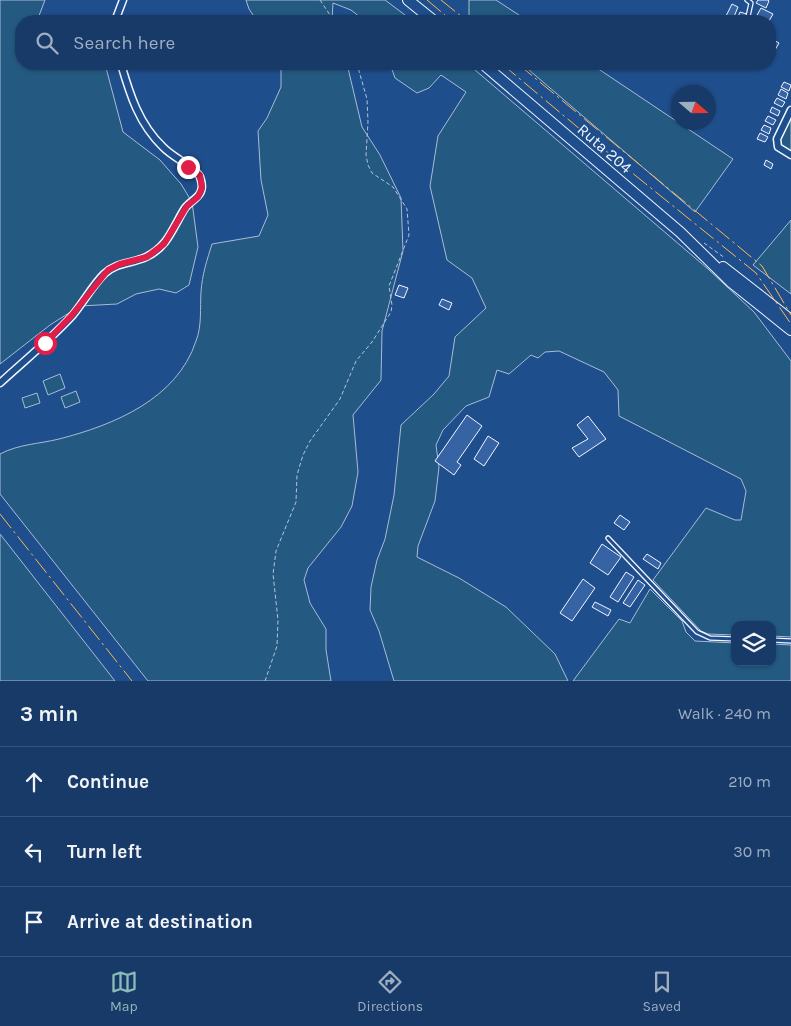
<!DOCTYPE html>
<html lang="en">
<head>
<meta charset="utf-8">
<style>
	:root { --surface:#173a69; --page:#20416f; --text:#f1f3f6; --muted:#9eadc0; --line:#36547d; --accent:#8bbbb9 }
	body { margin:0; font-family:Karla,sans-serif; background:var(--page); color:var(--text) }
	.controls { position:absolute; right:15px; bottom:15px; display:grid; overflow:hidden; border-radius:10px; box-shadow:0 1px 4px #0004 }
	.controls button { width:45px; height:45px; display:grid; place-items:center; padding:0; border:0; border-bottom:1px solid var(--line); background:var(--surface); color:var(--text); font:25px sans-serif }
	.compass { position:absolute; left:671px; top:85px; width:45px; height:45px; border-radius:50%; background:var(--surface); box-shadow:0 1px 4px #0004; rotate:110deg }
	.stop { position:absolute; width:15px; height:15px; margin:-11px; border:4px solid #e11d48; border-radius:50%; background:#fff }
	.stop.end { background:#e11d48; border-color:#fff; box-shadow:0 1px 5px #0008 }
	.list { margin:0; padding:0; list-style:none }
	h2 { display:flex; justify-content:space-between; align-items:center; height:65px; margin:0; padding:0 20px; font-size:21px }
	h2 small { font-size:16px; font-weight:400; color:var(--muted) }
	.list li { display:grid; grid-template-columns:32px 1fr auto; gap:15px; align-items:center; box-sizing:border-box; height:70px; padding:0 20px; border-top:1px solid var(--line) }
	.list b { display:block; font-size:19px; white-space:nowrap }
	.list em { font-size:16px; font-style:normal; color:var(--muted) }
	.icon { flex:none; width:28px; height:28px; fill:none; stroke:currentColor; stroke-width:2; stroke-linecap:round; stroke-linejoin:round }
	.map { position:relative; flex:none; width:791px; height:681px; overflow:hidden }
	.search { position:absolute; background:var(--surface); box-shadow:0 1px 4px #0004; left:15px; right:15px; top:15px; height:55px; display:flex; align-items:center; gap:12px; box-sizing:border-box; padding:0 18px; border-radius:20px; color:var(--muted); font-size:19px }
	.sheet { height:275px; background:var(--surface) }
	nav { display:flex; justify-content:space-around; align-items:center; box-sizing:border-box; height:70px; border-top:1px solid var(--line); background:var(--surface); font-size:14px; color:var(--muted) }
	nav a { display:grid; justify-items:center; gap:2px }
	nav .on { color:var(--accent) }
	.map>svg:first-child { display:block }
</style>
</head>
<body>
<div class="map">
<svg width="791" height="681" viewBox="0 0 791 681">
	<rect width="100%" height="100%" fill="#1f4e8c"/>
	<g fill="#245a82" stroke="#a8bbd7">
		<path d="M0 0H45L37 21H21V64H105L123 132 160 160 181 184 192 202 198 247 189 285 176 293 159 289 136 294 117 304 80 306 50 325 0 364Z"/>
		<path d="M246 0H385L413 21H365L351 10 333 3 332 21H257L249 9Z"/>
		<path d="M469 0H496L528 21H473L469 18Z"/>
		<path d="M281 64H347L362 127 380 155 401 198 403 251 382 331 381 380 353 415 358 472 352 506 341 527 308 568 304 580 310 603 326 629V650L331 681H148L0 494V454C19 444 39 444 59 439 114 425 177 399 196 341 202 326 200 308 201 292 202 275 207 260 212 244L259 236 268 215 261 180 258 131 267 118 281 87Z"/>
		<path d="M390 64H468L708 269 754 312 791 361V637L772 636V625H735V635L708 634 701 631 653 580 706 508 735 520H741L746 491 741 479 619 416 618 390 604 372 559 351 545 352 538 358 531 355 509 374 497 370 489 397 466 406 443 430 436 445 439 467 435 501 418 546 417 557 459 578 506 607 555 654 568 681H394L379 631 370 610 371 587 377 560 385 539 394 495 401 425 434 394 449 376 455 337 486 308 472 278 447 260 430 186 438 136 466 92 441 75 429 88 417 93 395 78Z"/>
		<path d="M522 64H591L733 159 695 212Z"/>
		<path d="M791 117V152L781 146 780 140Z"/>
		<path d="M791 220V294L753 265Z"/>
		<path d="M60 374 65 388 48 395 43 381Z"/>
		<path d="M76 391 80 402 65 408 61 397Z"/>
		<path d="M37 393 40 403 25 408 22 398Z"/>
		<path d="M0 534 115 681H0Z"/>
		<path d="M650 589 682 621 686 632 695 641 735 643V662H772V644L791 645V681H573L619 619 630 623Z"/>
	</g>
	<g fill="#3563a3" stroke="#f2f6ff">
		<path d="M758 0H768L769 1 766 8 756 3Z"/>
		<path d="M732 4 738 7 733 19 726 16Z"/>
		<path d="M761 8 773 14 769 21 756 17Z"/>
		<path d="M740 12 747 14 744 21H736Z"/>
		<path d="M770 38 779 43 775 50 770 47Z"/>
		<path d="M784 82 791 85 789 91 781 87Z"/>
		<path d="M781 89 788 93 786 99 778 95Z"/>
		<path d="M777 98 785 102 782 107 774 103Z"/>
		<path d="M772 107 780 111 778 116 770 112Z"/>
		<path d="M768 116 776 120 773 125 765 121Z"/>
		<path d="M764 125 771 128 769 134 761 130Z"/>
		<path d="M760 133 768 137 765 142 757 139Z"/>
		<path d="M766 160 773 164 771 169 764 165Z"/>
		<path d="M399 285 408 288 404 298 395 295Z"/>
		<path d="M442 299 452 303 449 310 439 305Z"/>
		<path d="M467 415 482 426 457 462 461 465 454 475 435 461Z"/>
		<path d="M588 416 606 439 579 457 572 448 588 439 577 425Z"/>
		<path d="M488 436 499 443 484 466 474 459Z"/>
		<path d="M620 515 630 522 624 530 614 523Z"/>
		<path d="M602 544 621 557 608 575 590 563Z"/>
		<path d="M647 554 661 563 658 569 643 559Z"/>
		<path d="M626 572 634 577 618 602 610 597Z"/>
		<path d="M583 579 595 588 572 621 560 613Z"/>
		<path d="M638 580 645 585 630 607 623 603Z"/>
		<path d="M595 602 611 610 608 616 592 607Z"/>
	</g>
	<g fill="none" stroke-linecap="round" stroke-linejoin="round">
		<defs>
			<g id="lane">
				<path d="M747 0 751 3 747 21"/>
				<path d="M608 538 697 632 710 638 735 639"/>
				<path d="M772 640 791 641"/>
			</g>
			<g id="street">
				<path d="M115 21 123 0"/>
				<path d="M791 110 777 139 778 147 791 155"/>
				<path d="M0 383C24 361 50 340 72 316 83 303 92 286 104 274 117 262 131 264 146 257 168 247 173 227 185 208 193 198 207 196 200 177 197 169 171 156 163 147 139 124 130 95 121 64"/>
			</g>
			<g id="primary">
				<path d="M408 0 434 21"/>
				<path d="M483 64 680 232 731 282 791 330"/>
				<path d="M723 267 791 320"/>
			</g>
		</defs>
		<use href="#lane" stroke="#f2f6ff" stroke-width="5.5"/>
		<use href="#street" stroke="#f2f6ff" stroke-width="9"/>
		<use href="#primary" stroke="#f2f6ff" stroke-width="12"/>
		<g stroke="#b3c4dc" stroke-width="1" stroke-dasharray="4 2.5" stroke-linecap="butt">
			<path d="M320 0 334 21"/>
			<path d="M704 243 725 258"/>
			<path d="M265 681 277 646 278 620 273 574 276 551 296 502 297 475 303 455 310 441 340 399 356 361 372 342 391 312 392 305 389 286 409 235 407 209 393 187 372 173 368 165 366 155 368 122 367 99 357 64"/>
		</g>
		<use href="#lane" stroke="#1f4e8c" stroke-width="3"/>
		<use href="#street" stroke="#1f4e8c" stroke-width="6"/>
		<use href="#primary" stroke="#1f4e8c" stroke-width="10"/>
		<g stroke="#ffb74d" stroke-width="1" stroke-dasharray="18 4 2.5 4" stroke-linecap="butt">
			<path d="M427 0 452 21"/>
			<path d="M441 0 467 21"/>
			<path d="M502 64 636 176 756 273 791 324"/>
			<path d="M518 64 762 266 791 315"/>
			<path d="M0 514 132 681"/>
		</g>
	</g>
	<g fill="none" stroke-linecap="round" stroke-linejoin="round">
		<path stroke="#e11d48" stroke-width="6" d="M45 343 72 315 108 270 120 264 147 257 164 244 187 206 198 197 202 188 200 175 188 167"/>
	</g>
	<g text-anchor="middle" stroke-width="4" stroke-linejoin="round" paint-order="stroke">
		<g font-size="16" fill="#f2f6ff" stroke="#1f4e8c">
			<text transform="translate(605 148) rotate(41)" y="6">Ruta 204</text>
		</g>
	</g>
</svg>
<div class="controls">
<button><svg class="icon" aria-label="layers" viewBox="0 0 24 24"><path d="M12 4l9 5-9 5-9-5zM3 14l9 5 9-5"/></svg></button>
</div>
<svg class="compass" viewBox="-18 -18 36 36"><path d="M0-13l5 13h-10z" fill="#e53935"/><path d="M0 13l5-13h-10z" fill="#9eadc0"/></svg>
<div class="stop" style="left:45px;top:343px"></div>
<div class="stop end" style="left:188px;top:167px"></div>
<div class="search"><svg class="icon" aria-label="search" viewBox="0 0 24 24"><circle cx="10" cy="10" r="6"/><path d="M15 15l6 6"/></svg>Search here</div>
</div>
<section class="sheet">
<h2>3 min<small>Walk · 240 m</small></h2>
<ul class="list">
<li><svg class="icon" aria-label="ahead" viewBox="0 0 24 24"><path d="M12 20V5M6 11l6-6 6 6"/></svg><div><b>Continue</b></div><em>210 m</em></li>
<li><svg class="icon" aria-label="left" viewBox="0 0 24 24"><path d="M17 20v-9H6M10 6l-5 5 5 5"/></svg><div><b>Turn left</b></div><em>30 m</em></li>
<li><svg class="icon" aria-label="arrive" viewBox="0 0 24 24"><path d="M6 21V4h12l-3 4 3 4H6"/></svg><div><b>Arrive at destination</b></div></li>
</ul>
</section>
<nav>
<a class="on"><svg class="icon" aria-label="map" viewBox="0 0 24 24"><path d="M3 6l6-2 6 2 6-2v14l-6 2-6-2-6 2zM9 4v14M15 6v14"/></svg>Map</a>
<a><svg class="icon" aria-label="directions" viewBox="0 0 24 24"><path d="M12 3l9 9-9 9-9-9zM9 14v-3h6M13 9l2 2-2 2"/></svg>Directions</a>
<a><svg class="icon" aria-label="saved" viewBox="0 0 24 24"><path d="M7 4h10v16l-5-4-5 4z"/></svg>Saved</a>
</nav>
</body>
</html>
